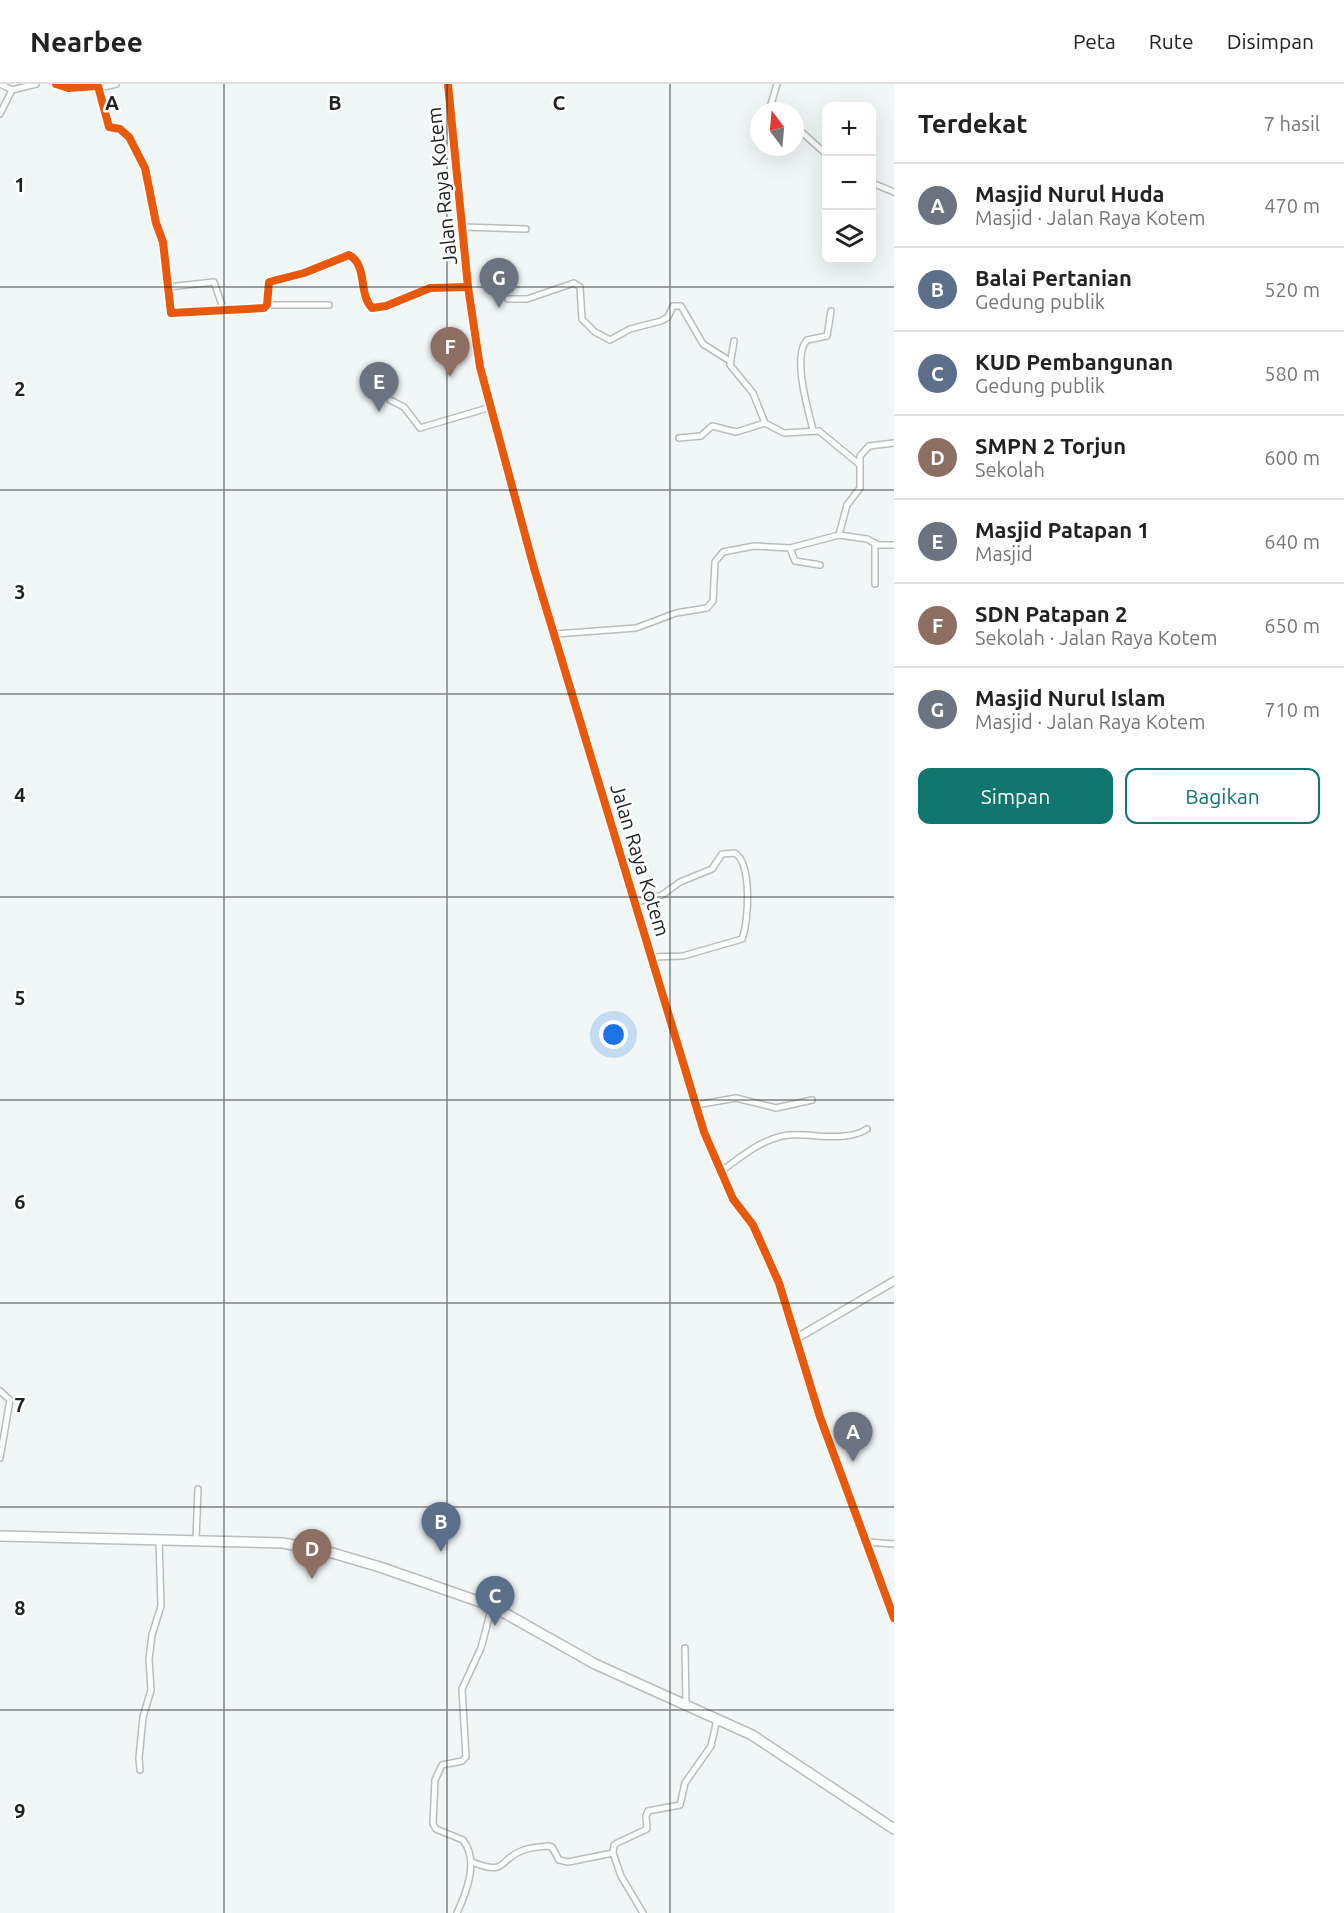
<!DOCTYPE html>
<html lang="id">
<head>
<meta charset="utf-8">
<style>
	:root { --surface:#fff; --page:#f6f6f6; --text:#222; --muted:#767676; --line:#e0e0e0; --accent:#0f766e }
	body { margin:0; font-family:Ubuntu,sans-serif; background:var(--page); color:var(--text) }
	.controls { position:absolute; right:18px; top:18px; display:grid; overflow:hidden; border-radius:12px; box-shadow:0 6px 24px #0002 }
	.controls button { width:54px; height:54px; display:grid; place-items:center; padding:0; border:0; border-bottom:2px solid var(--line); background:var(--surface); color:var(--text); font:30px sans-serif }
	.compass { position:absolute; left:750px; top:18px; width:54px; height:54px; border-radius:50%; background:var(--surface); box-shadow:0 6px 24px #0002; rotate:344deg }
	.you { position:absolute; left:614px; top:951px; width:21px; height:21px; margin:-15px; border:4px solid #fff; border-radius:50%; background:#1a73e8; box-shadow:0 0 0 9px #1a73e833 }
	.badge { display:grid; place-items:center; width:39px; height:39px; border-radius:50%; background:var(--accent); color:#fff; font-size:20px; font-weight:700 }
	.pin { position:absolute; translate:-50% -50px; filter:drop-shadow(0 2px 3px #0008) }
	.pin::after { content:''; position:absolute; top:32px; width:21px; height:18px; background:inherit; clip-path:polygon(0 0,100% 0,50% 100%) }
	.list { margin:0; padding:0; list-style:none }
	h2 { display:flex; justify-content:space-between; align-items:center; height:78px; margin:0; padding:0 24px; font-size:26px }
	h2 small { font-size:20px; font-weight:400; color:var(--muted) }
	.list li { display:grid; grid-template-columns:39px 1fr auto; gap:18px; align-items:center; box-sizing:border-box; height:84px; padding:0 24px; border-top:2px solid var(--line) }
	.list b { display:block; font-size:22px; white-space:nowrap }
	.list p { margin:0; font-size:20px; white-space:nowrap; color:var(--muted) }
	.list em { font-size:20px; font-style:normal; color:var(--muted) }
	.actions { display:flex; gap:12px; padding:18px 24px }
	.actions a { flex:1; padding:14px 0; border:2px solid var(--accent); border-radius:12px; text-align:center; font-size:21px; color:var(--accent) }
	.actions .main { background:var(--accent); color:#fff }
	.icon { flex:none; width:33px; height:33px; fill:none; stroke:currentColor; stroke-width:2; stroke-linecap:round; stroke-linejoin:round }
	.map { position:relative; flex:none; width:894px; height:1829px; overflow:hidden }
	header { display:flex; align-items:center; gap:36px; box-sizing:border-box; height:84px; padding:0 30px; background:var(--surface); border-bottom:2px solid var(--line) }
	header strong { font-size:28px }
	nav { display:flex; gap:33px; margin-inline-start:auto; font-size:21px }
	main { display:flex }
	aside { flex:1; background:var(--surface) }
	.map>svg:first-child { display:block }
</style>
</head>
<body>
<header>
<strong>Nearbee</strong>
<nav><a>Peta</a><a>Rute</a><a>Disimpan</a></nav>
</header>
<main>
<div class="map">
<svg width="894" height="1829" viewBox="0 0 894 1829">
	<rect width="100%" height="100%" fill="#f1f6f6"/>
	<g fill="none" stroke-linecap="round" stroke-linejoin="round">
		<defs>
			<g id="minor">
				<path d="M0 0 12 6 36 0"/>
				<path d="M56 0 68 4 98 2 109 43 120 45 129 53 145 84 156 139 163 158 171 229 264 224 267 221 269 198 304 189 349 171C368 181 358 210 372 224L386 222 430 204 468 203"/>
				<path d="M99 4 116 0"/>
				<path d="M769 27 777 0"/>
				<path d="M0 30 12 6"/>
				<path d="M795 42 826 70"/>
				<path d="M872 99 894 108"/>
				<path d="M463 143 526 145"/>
				<path d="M168 203 214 198 224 227"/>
				<path d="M508 215H527L574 199 580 203 582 235 595 248 610 256 630 245 661 237 668 233 673 222H681L703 260 730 277"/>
				<path d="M267 221H329"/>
				<path d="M734 257 730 281 753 309 765 339 784 349 819 347 859 380"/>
				<path d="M390 316 404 323 420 344 491 323"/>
				<path d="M813 346C808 326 792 272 807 256L827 252 831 227"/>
				<path d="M679 354 701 352 712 342 736 348 765 339"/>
				<path d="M839 451 867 455 878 461H894"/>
				<path d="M875 459V500"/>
				<path d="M790 464 795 477 820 481"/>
				<path d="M555 550 636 544 676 529 707 524 713 517 715 478 723 468 754 462 790 464 839 451 847 421 860 404V372L869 362 894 359"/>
				<path d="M635 819 662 811 680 798 712 785 722 770 735 769C752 780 749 837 742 855L683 872 652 873"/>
				<path d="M696 1021 736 1014 776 1024 812 1016"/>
				<path d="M720 1088C741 1073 762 1054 789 1051 814 1049 845 1059 867 1045"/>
				<path d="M0 1307 10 1316 0 1374"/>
				<path d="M196 1455 198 1405"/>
				<path d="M867 1458 894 1460"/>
				<path d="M685 1564 686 1621"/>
				<path d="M140 1686 139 1674 143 1633 151 1606 149 1575 152 1551 161 1522 159 1455"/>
				<path d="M613 1769 614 1761 617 1759 647 1745 646 1732 648 1727 680 1721 685 1699 711 1662 717 1635"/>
				<path d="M472 1778C509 1793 498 1774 524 1766 531 1763 540 1763 548 1762L552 1763 559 1776 568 1778 613 1769 621 1792 643 1829"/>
				<path d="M457 1829C467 1807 479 1777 463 1756L436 1745 433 1740 435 1696 442 1681 462 1677 466 1673 462 1605 481 1564 492 1522"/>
			</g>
			<g id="tertiary">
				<path d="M448 0 468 203 480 283 534 484 704 1048 733 1115 753 1141 779 1199 820 1333 894 1534"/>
				<path d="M797 1254 894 1197"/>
			</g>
			<path id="trunk" d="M0 1452 283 1459 329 1468 380 1483 492 1522 595 1580 752 1651 894 1745"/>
		</defs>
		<use href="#minor" stroke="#babdbd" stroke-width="8"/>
		<use href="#tertiary" stroke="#babdbd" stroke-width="10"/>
		<use href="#trunk" stroke="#babdbd" stroke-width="12"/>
		<use href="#minor" stroke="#fdfefe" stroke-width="5"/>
		<use href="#tertiary" stroke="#fdfefe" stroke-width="7"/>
		<use href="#trunk" stroke="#fdfefe" stroke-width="9"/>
		<defs>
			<g id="cycleway">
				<path d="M56 0 68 4 98 2 109 43 120 45 129 53 145 84 156 139 163 158 171 229 264 224 267 221 269 198 304 189 349 171C368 181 358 210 372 224L386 222 430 204 468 203"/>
				<path d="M448 0 468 203 480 283 534 484 704 1048 733 1115 753 1141 779 1199 820 1333 894 1534"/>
			</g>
		</defs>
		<use href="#cycleway" stroke="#fff" stroke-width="11"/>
		<use href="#cycleway" stroke="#e8590c" stroke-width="8"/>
	</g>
	<path fill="none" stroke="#202323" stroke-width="1.5" stroke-opacity="0.55" d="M224 0V1829M447 0V1829M670 0V1829M0 203H894M0 406H894M0 610H894M0 813H894M0 1016H894M0 1219H894M0 1423H894M0 1626H894"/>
	<g text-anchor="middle" stroke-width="5" stroke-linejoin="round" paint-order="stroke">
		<g font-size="20" fill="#202323" stroke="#fff">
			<text transform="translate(442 102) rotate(-96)" y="7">Jalan Raya Kotem</text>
			<text transform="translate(640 776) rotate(73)" y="7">Jalan Raya Kotem</text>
		</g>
	</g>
	<g font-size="20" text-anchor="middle" font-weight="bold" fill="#202323" stroke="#fff" stroke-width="5" stroke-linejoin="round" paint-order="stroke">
		<text x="112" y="26">A</text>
		<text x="335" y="26">B</text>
		<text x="559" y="26">C</text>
		<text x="20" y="108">1</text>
		<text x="20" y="312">2</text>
		<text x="20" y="515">3</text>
		<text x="20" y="718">4</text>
		<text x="20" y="921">5</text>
		<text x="20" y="1125">6</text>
		<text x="20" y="1328">7</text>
		<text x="20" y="1531">8</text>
		<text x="20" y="1734">9</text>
	</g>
</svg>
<div class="controls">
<button>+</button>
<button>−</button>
<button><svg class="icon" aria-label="layers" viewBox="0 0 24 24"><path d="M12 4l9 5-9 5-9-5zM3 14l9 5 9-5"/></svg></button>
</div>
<svg class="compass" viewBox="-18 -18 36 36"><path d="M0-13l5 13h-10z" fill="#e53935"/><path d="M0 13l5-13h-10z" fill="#767676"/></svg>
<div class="you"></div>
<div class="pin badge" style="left:853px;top:1378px;background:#6b7280">A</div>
<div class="pin badge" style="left:441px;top:1468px;background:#5c6f8a">B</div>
<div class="pin badge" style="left:495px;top:1542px;background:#5c6f8a">C</div>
<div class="pin badge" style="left:312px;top:1495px;background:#8d6e63">D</div>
<div class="pin badge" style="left:379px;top:328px;background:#6b7280">E</div>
<div class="pin badge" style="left:450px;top:293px;background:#8d6e63">F</div>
<div class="pin badge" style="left:499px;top:224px;background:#6b7280">G</div>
</div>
<aside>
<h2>Terdekat<small>7 hasil</small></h2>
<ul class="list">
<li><span class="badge" style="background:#6b7280">A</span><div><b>Masjid Nurul Huda</b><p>Masjid · Jalan Raya Kotem</p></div><em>470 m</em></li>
<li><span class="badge" style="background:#5c6f8a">B</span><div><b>Balai Pertanian</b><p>Gedung publik</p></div><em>520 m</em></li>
<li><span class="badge" style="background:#5c6f8a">C</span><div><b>KUD Pembangunan</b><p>Gedung publik</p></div><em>580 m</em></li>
<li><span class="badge" style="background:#8d6e63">D</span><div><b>SMPN 2 Torjun</b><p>Sekolah</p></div><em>600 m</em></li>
<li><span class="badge" style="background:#6b7280">E</span><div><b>Masjid Patapan 1</b><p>Masjid</p></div><em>640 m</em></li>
<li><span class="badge" style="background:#8d6e63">F</span><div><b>SDN Patapan 2</b><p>Sekolah · Jalan Raya Kotem</p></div><em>650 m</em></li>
<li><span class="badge" style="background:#6b7280">G</span><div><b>Masjid Nurul Islam</b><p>Masjid · Jalan Raya Kotem</p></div><em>710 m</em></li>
</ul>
<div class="actions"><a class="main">Simpan</a><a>Bagikan</a></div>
</aside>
</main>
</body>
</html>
